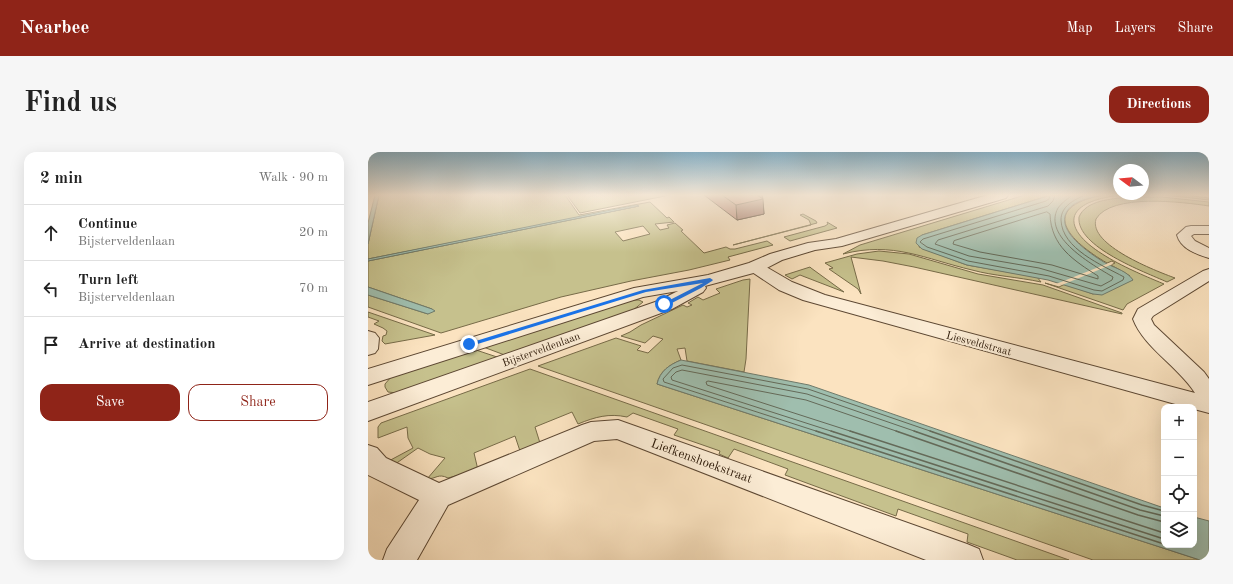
<!DOCTYPE html>
<html lang="en">
<head>
<meta charset="utf-8">
<style>
	:root { --surface:#fff; --page:#f6f6f6; --text:#222; --muted:#767676; --line:#e0e0e0; --accent:#8f2418 }
	body { margin:0; font-family:"Old Standard TT",serif; background:var(--page); color:var(--text) }
	.controls { position:absolute; right:12px; bottom:12px; display:grid; overflow:hidden; border-radius:8px; box-shadow:0 4px 16px #0002 }
	.controls button { width:36px; height:36px; display:grid; place-items:center; padding:0; border:0; border-bottom:1px solid var(--line); background:var(--surface); color:var(--text); font:20px sans-serif }
	.compass { position:absolute; left:745px; top:12px; width:36px; height:36px; border-radius:50%; background:var(--surface); box-shadow:0 4px 16px #0002; rotate:286deg }
	.stop { position:absolute; width:12px; height:12px; margin:-9px; border:3px solid #1a73e8; border-radius:50%; background:#fff }
	.stop.end { background:#1a73e8; border-color:#fff; box-shadow:0 1px 4px #0008 }
	.list { margin:0; padding:0; list-style:none }
	h2 { display:flex; justify-content:space-between; align-items:center; height:52px; margin:0; padding:0 16px; font-size:17px }
	h2 small { font-size:13px; font-weight:400; color:var(--muted) }
	.list li { display:grid; grid-template-columns:26px 1fr auto; gap:12px; align-items:center; box-sizing:border-box; height:56px; padding:0 16px; border-top:1px solid var(--line) }
	.list b { display:block; font-size:15px; white-space:nowrap }
	.list p { margin:0; font-size:13px; white-space:nowrap; color:var(--muted) }
	.list em { font-size:13px; font-style:normal; color:var(--muted) }
	.actions { display:flex; gap:8px; padding:12px 16px }
	.actions a { flex:1; padding:9px 0; border:1px solid var(--accent); border-radius:12px; text-align:center; font-size:14px; color:var(--accent) }
	.actions .main { background:var(--accent); color:#fff }
	.icon { flex:none; width:22px; height:22px; fill:none; stroke:currentColor; stroke-width:2; stroke-linecap:round; stroke-linejoin:round }
	.map { position:relative; flex:none; width:841px; height:408px; overflow:hidden; border-radius:12px }
	header { display:flex; align-items:center; gap:24px; box-sizing:border-box; height:56px; padding:0 20px; background:var(--accent); color:#fff }
	header strong { font-size:19px }
	nav { display:flex; gap:22px; margin-inline-start:auto; font-size:14px }
	.intro { display:flex; align-items:center; justify-content:space-between; box-sizing:border-box; height:96px; padding:0 24px }
	h1 { margin:0; font-size:28px }
	.button { padding:10px 18px; border-radius:12px; background:var(--accent); color:#fff; font-size:14px; font-weight:700 }
	main { display:flex; gap:24px; padding:0 24px }
	aside { flex:1; background:var(--surface); border-radius:12px; box-shadow:0 4px 16px #0002 }
	.map>svg:first-child { display:block }
</style>
</head>
<body>
<header>
<strong>Nearbee</strong>
<nav><a>Map</a><a>Layers</a><a>Share</a></nav>
</header>
<div class="intro"><h1>Find us</h1><a class="button">Directions</a></div>
<main>
<aside>
<h2>2 min<small>Walk · 90 m</small></h2>
<ul class="list">
<li><svg class="icon" aria-label="ahead" viewBox="0 0 24 24"><path d="M12 20V5M6 11l6-6 6 6"/></svg><div><b>Continue</b><p>Bijsterveldenlaan</p></div><em>20 m</em></li>
<li><svg class="icon" aria-label="left" viewBox="0 0 24 24"><path d="M17 20v-9H6M10 6l-5 5 5 5"/></svg><div><b>Turn left</b><p>Bijsterveldenlaan</p></div><em>70 m</em></li>
<li><svg class="icon" aria-label="arrive" viewBox="0 0 24 24"><path d="M6 21V4h12l-3 4 3 4H6"/></svg><div><b>Arrive at destination</b></div></li>
</ul>
<div class="actions"><a class="main">Save</a><a>Share</a></div>
</aside>
<div class="map">
<svg width="841" height="408" viewBox="0 0 841 408">
	<rect width="100%" height="100%" fill="#fbe3c0"/>
	<filter id="stains"><feTurbulence type="fractalNoise" baseFrequency=".005" numOctaves="4"/><feColorMatrix values="0 0 0 0 .2 0 0 0 0 .09 0 0 0 0 .02 0 0 0 .5 -.17"/></filter>
	<radialGradient id="worn" r=".72"><stop offset=".6" stop-color="#630" stop-opacity="0"/><stop offset="1" stop-color="#630" stop-opacity=".3"/></radialGradient>
	<g fill="#c6c18d" stroke="#776b48" fill-rule="evenodd">
		<path d="M11 43H197L211 63 282 50 299 66 301 65 306 70 287 72 292 78 301 76 299 73 307 71 315 78 313 79 336 101 358 95 362 97H367L399 89 405 93 360 105 362 108 321 118 263 129 193 145 73 181 0 155V143L60 162 64 157 0 135V109L271 54 0 107V92ZM275 74 282 82 255 89 247 80Z"/>
		<path d="M199 43H302L212 61Z"/>
		<path d="M657 43H683L554 83 551 95 599 113 669 125 673 130C650 125 626 124 604 118 557 107 525 89 475 102L492 93Z"/>
		<path d="M735 43H816L841 46V48C805 44 754 36 720 51 714 54 707 59 706 66 702 95 775 123 796 132L759 152 755 158 677 131 691 135 697 132 725 142 762 124 743 113 747 111 744 109 739 111C701 89 669 56 735 43Z"/>
		<path d="M760 45H794L841 50V54C815 50 743 41 728 67 720 93 788 119 807 126L799 130C777 120 708 95 711 65 718 48 744 47 760 45Z"/>
		<path d="M435 62 448 69 449 71 365 93 443 73 441 68 432 63Z"/>
		<path d="M459 70 469 76 422 89 416 85 457 74 460 72Z"/>
		<path d="M511 99 541 102 610 122 675 133 754 161V162L546 115 515 109 483 105 493 142 490 137 461 117 465 116 457 111 489 102Z"/>
		<path d="M442 115 443 116 476 140 432 123 424 127 417 123Z"/>
		<path d="M382 127 378 207 376 220 319 209 317 196 309 197 313 208C301 213 292 219 289 232L832 408H725L170 214 248 186 270 193 273 194 269 198 280 201 295 187 285 184 277 191 253 184 262 180 273 173 315 153 319 155 324 153 320 151 330 145 335 148 352 141 348 137 375 128Z"/>
		<path d="M262 148H271L275 150 264 159 142 205 110 193Z"/>
		<path d="M0 160 64 182 67 183 17 192 14 189 15 184 18 183 19 179 15 176 6 172 11 169 0 165Z"/>
		<path d="M102 196 135 207 29 241 20 240 17 235V232L23 225Z"/>
		<path d="M162 217 701 408H649L599 390 600 382 530 357 528 364 417 323 420 317 366 297 360 306 351 302 352 299 306 283 310 277 265 261 259 265C241 261 227 265 210 272L204 260 167 275 172 291 152 299 147 284 106 301 110 318 80 326C70 321 68 327 59 327L77 306 62 302 50 296 23 315 17 311 45 296 40 286 39 275 10 286V275L13 271Z"/>
	</g>
	<g fill="#9fbeae" stroke="#6f7a6a">
		<path d="M7 43H11L0 92V71Z"/>
		<path d="M683 43H735C722 46 701 49 697 64 692 83 726 104 739 112 748 116 760 120 765 128L734 143 725 142 680 128 599 113 554 97 548 91 549 86 554 83Z"/>
		<path d="M268 53 271 54 0 109V107Z"/>
		<path d="M0 135 64 157 67 159 60 162 0 143Z"/>
		<path d="M313 208 441 233 796 356V393H826V365L841 369V408H832L289 232C292 219 301 213 313 208Z"/>
	</g>
	<path fill="#fbe3c0" d="M741 111 745 112 694 133 688 132Z"/>
	<g fill="none" stroke-linecap="round" stroke-linejoin="round">
		<g stroke="#646a59" stroke-width="1">
			<path d="M682 43 681 47 678 49 555 87 552 90 559 95 600 109 681 124 726 138 734 139 755 128 756 125C734 113 694 97 693 68 693 54 706 48 717 43"/>
			<path d="M687 43 685 49 680 54 570 88 567 92 601 104 671 116 733 134 744 128 745 125C725 113 674 85 690 56 693 51 700 47 704 43"/>
			<path d="M679 60 682 62C683 94 705 108 730 124V127L684 113 612 100 585 92 586 89Z"/>
			<path d="M451 280 296 230 295 227 305 216 314 213 440 237 565 280"/>
			<path d="M466 280 304 228 303 225 308 220 314 218 439 242 549 280"/>
			<path d="M485 280 339 233 338 230 340 229 438 248 531 280"/>
		</g>
		<g stroke="#646a59" stroke-width="1.5">
			<path d="M448 279 796 392"/>
			<path d="M463 279 796 387"/>
			<path d="M482 279 796 381"/>
			<path d="M528 279 770 363 796 370"/>
			<path d="M546 279 772 358 796 364"/>
			<path d="M562 279 774 353 796 359"/>
		</g>
		<defs>
			<g id="minor">
				<path d="M823 74H841V82H826L823 84 827 89 841 96V106C828 102 813 97 809 83L818 75Z"/>
				<path d="M387 110 393 112 424 130 457 143 827 241C810 214 776 196 765 167L770 157 835 119 841 117V129L785 164 783 167 786 173 836 220 841 227V261L826 257V255H818L435 148 411 138 381 118 379 115 381 112Z"/>
				<path d="M0 179 7 181 11 186 10 197 7 201 0 203Z"/>
				<path d="M250 268 599 392 611 397 615 408H558L249 287 226 289 80 353 49 408H15L19 397 51 348 0 323V293L9 296 18 306 71 331 214 273 223 270Z"/>
			</g>
			<path id="tertiary" d="M620 43H640L638 46 474 94 447 98 414 108 393 119 337 134 338 136 335 140 304 157 0 269V250L290 149 310 139 275 145 0 233V217L266 136 340 123 381 111 402 102 440 91 468 87Z"/>
		</defs>
		<use href="#minor" stroke="#5d4833" stroke-width="2"/>
		<use href="#tertiary" stroke="#5d4833" stroke-width="2"/>
		<use href="#minor" fill="#fcedd6" fill-rule="evenodd"/>
		<use href="#tertiary" fill="#fcedd6" fill-rule="evenodd"/>
	</g>
	<path fill="#bb8073" stroke="#281504" d="M336 43H394L396 62 369 68Z"/>
	<path fill="#99685e" stroke="#281504" d="M389 43H394L395 47 396 62 369 68 368 53Z"/>
	<path fill="#da9586" stroke="#281504" d="M354 43H389L395 47 368 53Z"/>
	<linearGradient id="sky" x2="0" y2="1"><stop stop-color="#8bb8d1"/><stop offset="0.43" stop-color="#fdf2e3"/><stop offset="1" stop-color="#fdf2e3" stop-opacity="0"/></linearGradient>
	<rect width="841" height="100" fill="url(#sky)"/>
	<path fill="#1a73e8" d="M342 126 345 128 344 129 333 136 298 154 294 152 335 131 278 140 103 194 98 192 275 138Z"/>
	<g text-anchor="middle" stroke-width="4" stroke-linejoin="round" paint-order="stroke">
		<g font-size="11" fill="#281504" stroke="#fcedd6">
			<text transform="translate(611 191) rotate(15)" y="4">Liesveldstraat</text>
			<text transform="translate(173 197) rotate(-20)" y="4">Bijsterveldenlaan</text>
		</g>
		<g font-size="13" fill="#281504" stroke="#fcedd6">
			<text transform="translate(334 308) rotate(20)" y="5">Liefkenshoekstraat</text>
		</g>
	</g>
	<rect width="100%" height="100%" filter="url(#stains)"/>
	<rect width="100%" height="100%" fill="url(#worn)"/>
</svg>
<div class="controls">
<button>+</button>
<button>−</button>
<button><svg class="icon" aria-label="locate" viewBox="0 0 24 24"><circle cx="12" cy="12" r="6"/><path d="M12 2v4M12 18v4M2 12h4M18 12h4"/></svg></button>
<button><svg class="icon" aria-label="layers" viewBox="0 0 24 24"><path d="M12 4l9 5-9 5-9-5zM3 14l9 5 9-5"/></svg></button>
</div>
<svg class="compass" viewBox="-18 -18 36 36"><path d="M0-13l5 13h-10z" fill="#e53935"/><path d="M0 13l5-13h-10z" fill="#767676"/></svg>
<div class="stop" style="left:296px;top:152px"></div>
<div class="stop end" style="left:101px;top:192px"></div>
</div>
</main>
</body>
</html>
